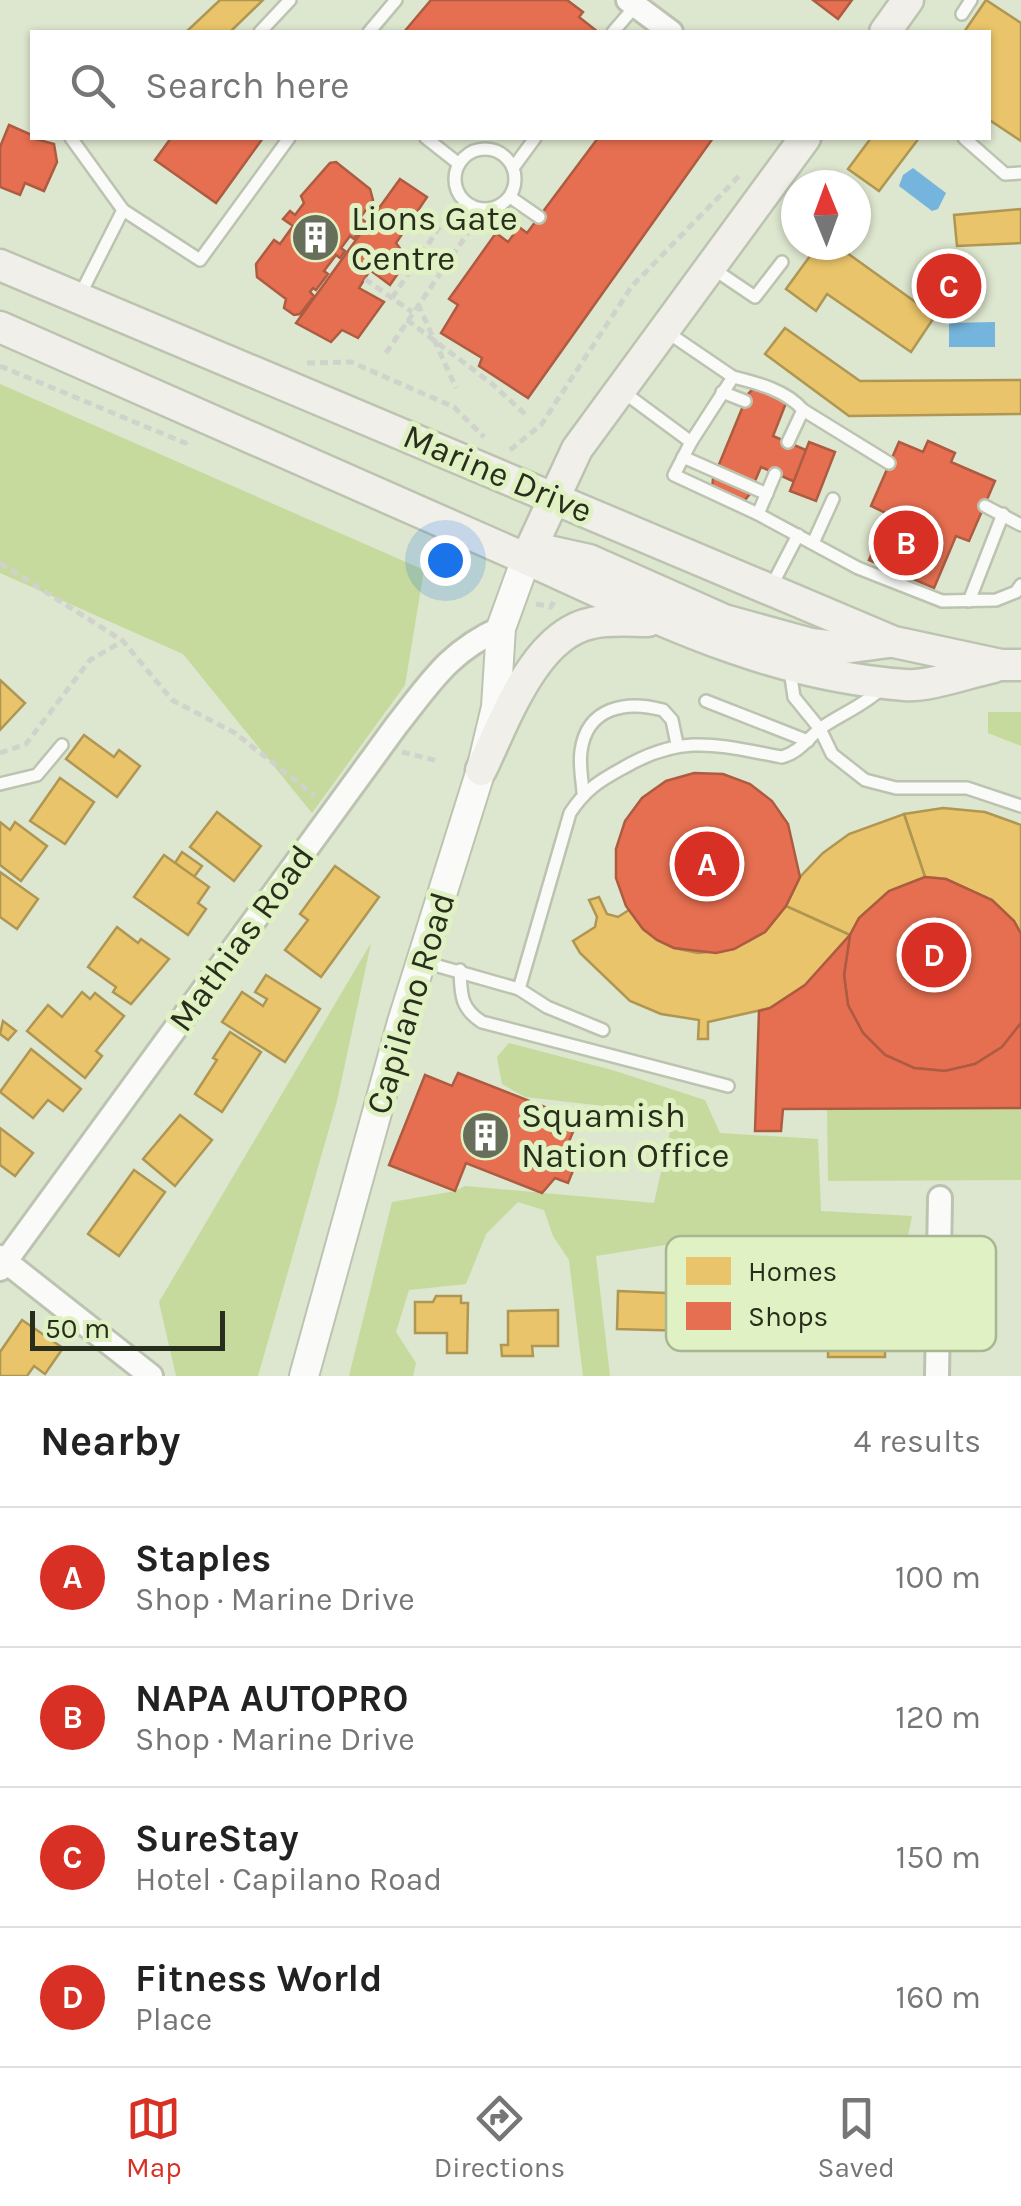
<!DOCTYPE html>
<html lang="en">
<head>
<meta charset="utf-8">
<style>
	:root { --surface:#fff; --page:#f6f6f6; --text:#222; --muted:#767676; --line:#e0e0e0; --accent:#d93025 }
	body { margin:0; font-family:Karla,sans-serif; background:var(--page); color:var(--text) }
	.compass { position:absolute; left:781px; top:170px; width:90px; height:90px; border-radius:50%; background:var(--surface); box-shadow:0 2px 8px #0004; rotate:359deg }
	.scale { position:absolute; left:30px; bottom:25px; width:195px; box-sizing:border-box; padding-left:10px; border:5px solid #272e1c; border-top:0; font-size:28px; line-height:35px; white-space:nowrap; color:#272e1c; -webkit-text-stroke:8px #e0f1c3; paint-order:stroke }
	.you { position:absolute; left:445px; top:560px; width:35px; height:35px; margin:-25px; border:8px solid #fff; border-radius:50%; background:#1a73e8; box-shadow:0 0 0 15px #1a73e833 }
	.badge { display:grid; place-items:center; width:65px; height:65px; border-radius:50%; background:var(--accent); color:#fff; font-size:32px; font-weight:700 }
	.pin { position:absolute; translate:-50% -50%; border:5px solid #fff; box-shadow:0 2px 10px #0006 }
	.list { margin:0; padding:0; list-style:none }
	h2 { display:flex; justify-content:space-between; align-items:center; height:130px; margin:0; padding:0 40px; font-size:42px }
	h2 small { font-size:32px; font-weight:400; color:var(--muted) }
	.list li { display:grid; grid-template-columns:65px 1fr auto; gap:30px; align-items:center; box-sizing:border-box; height:140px; padding:0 40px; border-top:2px solid var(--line) }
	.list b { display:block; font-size:38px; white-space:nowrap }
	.list p { margin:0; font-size:32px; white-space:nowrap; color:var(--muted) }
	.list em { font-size:32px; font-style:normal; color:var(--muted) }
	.icon { flex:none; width:55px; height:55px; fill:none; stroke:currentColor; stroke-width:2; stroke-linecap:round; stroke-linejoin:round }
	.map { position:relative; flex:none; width:1021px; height:1376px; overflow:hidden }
	.search { position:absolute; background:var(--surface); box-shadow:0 2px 8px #0004; left:30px; right:30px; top:30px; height:110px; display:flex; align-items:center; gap:25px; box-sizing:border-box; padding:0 35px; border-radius:0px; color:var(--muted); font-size:38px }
	.sheet { height:690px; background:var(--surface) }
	nav { display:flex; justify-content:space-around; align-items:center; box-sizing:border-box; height:140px; border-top:2px solid var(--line); background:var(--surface); font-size:28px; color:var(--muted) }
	nav a { display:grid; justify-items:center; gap:5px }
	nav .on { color:var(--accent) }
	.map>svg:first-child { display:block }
</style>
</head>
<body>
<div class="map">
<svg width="1021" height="1376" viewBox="0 0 1021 1376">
	<rect width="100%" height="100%" fill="#dde6ce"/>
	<g fill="#c5da9c">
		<path d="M0 384 424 570 405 685 312 813 183 654 0 573Z"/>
		<path d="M988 712H1021V746L988 733Z"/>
		<path d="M371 943 337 1101 258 1376H176L159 1302Z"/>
		<path d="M509 1043 612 1070 705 1100 720 1133 818 1139 821 1211 912 1216 905 1251 808 1246 799 1286 770 1263 671 1244 596 1256 610 1376H583L569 1260 553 1236 544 1210 518 1202 486 1234 466 1284 409 1290 396 1332 416 1363 413 1376H349L392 1202 455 1191 465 1186 654 1203 674 1114 525 1097 502 1084 497 1057Z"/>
		<path d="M1021 1108V1180L828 1181 827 1109Z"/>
	</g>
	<g fill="#75b4dc">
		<path d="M913 168 946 193 938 209 932 211 899 186 903 175Z"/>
		<path d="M995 322V347H949V323Z"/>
	</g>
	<g fill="#e9c46a" stroke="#af9753" stroke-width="2.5">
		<path d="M220 0H263L230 32H186Z"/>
		<path d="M986 0 1021 23V141L988 119V32H964Z"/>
		<path d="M871 138H919L879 191 848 169Z"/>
		<path d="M1021 209V243L957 246 954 215Z"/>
		<path d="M818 245H836L935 316 911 352 827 294 816 311 786 289Z"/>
		<path d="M785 328 860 381 1021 380V414L849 416 765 354Z"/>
		<path d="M0 680 25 703 0 730Z"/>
		<path d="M84 735 114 757 119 750 140 766 117 797 66 759Z"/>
		<path d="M60 778 94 802 65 844 30 821Z"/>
		<path d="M943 808 985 812 1021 825V934L1014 921 992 900 946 879 925 877 904 814Z"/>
		<path d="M217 812 261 846 234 881 190 847Z"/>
		<path d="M904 814 925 877 889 891 859 918 850 935 786 906 800 877 823 853 849 834Z"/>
		<path d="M0 822 10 830 15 822 47 846 21 881 0 865Z"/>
		<path d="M182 852 202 866 194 877 175 863Z"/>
		<path d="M164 855 209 887 198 903 206 909 188 935 134 897Z"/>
		<path d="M335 866 379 897 321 977 285 950 308 920 300 914Z"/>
		<path d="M0 872 38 899 17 929 0 917Z"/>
		<path d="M599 897 607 914 618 917 629 910 643 929 657 940 674 948 698 953 734 949 765 932 786 906 850 935 805 985 770 1008 708 1022V1039H698L699 1020 661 1014 630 1001 580 953 573 941 595 927 597 917 589 900Z"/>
		<path d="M117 927 138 943 141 939 169 959 131 1004 113 992 116 987 88 967Z"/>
		<path d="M266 975 320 1009 285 1062 222 1022 242 992 263 1006 267 999 255 992Z"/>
		<path d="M82 992 90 999 95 993 124 1016 96 1051 102 1056 85 1078 27 1031 48 1005 62 1017Z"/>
		<path d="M3 1021 16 1031 8 1040 0 1034Z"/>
		<path d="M230 1032 261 1052 222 1112 195 1094 217 1060 213 1058Z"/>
		<path d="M31 1049 81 1089 63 1111 48 1100 33 1118 0 1092Z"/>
		<path d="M180 1115 212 1140 175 1186 143 1159Z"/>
		<path d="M0 1128 33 1153 15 1176 0 1165Z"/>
		<path d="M134 1170 165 1192 119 1256 88 1234Z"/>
		<path d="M829 1267 885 1268V1357H828Z"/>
		<path d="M618 1291 690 1294 689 1331 617 1329Z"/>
		<path d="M436 1296H461V1303H468L467 1353H447V1333H415V1302H433Z"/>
		<path d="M558 1310V1346H532L533 1356H502L501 1345H508V1311Z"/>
		<path d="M22 1320 63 1348 45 1374 34 1366 27 1376H0V1352Z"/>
	</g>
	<g fill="#e76f51" stroke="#ad5c41" stroke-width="2.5">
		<path d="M431 0H567L583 12 579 17 598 32H404Z"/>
		<path d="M813 0H852L838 19Z"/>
		<path d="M9 125 32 135V138L54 144 57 162 44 191 25 183 20 195 0 187V147Z"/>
		<path d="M171 138H263L216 203 155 160Z"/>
		<path d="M598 138H713L528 398 479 366 482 358 441 333 458 305 449 299 496 233 508 242 519 227 527 233Z"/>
		<path d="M336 162 370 189 373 200 360 218 366 222 354 239 350 236 341 248 345 251 340 258 336 255 324 271 328 274 316 290 313 288 310 292 314 296 300 314 294 315 284 308 286 299 257 277 256 264 274 240 280 244 293 226 283 219 290 211 295 215 304 203 301 196 330 163Z"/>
		<path d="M400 179 427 197 396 243 408 259 390 285 370 270 359 288 384 302 358 338 342 330 331 342 296 323Z"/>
		<path d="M754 388 783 397 786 403 773 436 808 451 795 482 761 467 749 495 744 501H735L712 488 713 479 748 394Z"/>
		<path d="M928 441 955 453 951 462 995 481 969 541 956 536 934 588 869 560 888 514 871 506 899 442 923 452Z"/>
		<path d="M809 442 835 452 816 501 790 491Z"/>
		<path d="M694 773 723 774 750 784 772 801 788 824 800 877 786 906 765 932 734 949 716 953 674 948 657 940 643 929 626 906 616 878V849L625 821 642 798 666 781Z"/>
		<path d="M925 877 946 879 992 900 1014 921 1021 934V1023L1002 1047 975 1064 945 1071 914 1068 885 1055 863 1033 848 1005 844 975 850 935 859 918 889 891Z"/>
		<path d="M850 935 844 975 848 1005 863 1033 885 1055 914 1068 945 1071 975 1064 1002 1047 1021 1023V1108L783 1109 781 1131H755L759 1011 770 1008 805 985Z"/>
		<path d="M458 1073 578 1120 565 1151 579 1156 568 1183 555 1178 542 1193 466 1163 455 1191 389 1165 425 1075 452 1086Z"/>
	</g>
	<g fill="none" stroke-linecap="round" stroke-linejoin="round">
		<defs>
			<g id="service">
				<path d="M962 14 971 0"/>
				<path d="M260 32 290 0"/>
				<path d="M369 32 396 0"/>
				<path d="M613 32 638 3"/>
				<path d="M71 138 123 210"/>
				<path d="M426 138 459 164"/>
				<path d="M964 138 1005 174 1021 173"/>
				<circle cx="485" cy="179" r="30"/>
				<path d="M513 168 535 138"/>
				<path d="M510 197 539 217"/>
				<path d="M712 268 755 297 782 262"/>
				<path d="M79 297 123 210 200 260 289 138"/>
				<path d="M733 377C757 383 786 390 803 410L788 442"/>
				<path d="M622 391 691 442 733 377 664 330"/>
				<path d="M722 392 745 401"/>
				<path d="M803 410 889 463"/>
				<path d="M691 442 674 475 758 514 858 568 942 601 996 600 1016 592 1021 585"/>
				<path d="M683 457 767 494"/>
				<path d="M985 506 1021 525"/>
				<path d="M758 514 775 474"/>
				<path d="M813 543 833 499"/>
				<path d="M770 589 798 535"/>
				<path d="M969 601 1003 514"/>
				<path d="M790 670 794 697 820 729 832 754 865 780 896 788H967L1021 806"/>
				<path d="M706 701 808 741"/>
				<path d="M0 784 37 775 62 745"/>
				<path d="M583 792C582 779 579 764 581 751 587 707 626 700 663 710L672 720 677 744"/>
				<path d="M424 962 519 989 570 813C585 790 599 781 623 768 683 733 717 745 782 757 800 752 807 739 821 728 841 714 863 706 881 689"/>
				<path d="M460 970C461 994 460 1008 482 1022L728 1086"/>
				<path d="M519 989 547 1007 603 1030"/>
			</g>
			<g id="minor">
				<path d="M628 0 671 32"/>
				<path d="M0 1257 151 1376"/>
				<path d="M0 1269 396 726C431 682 448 652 501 628"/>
				<path d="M937 1376 940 1198"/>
			</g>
			<path id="tertiary" d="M304 1376 402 1022 481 770 496 707 501 628 526 559"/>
			<g id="secondary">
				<path d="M885 32 908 0"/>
				<path d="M0 265 894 642 1001 665H1021"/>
				<path d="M0 327C169 401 337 477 506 550 640 609 755 674 905 685 929 687 969 672 994 667"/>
				<path d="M529 558 548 551 589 560 724 620 811 644 844 648 889 642"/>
				<path d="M526 559 577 449 805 138"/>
				<path d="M481 770C504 723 534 634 592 623 610 619 630 621 648 621"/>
			</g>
		</defs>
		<use href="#service" stroke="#bcc4b1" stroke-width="16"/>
		<use href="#minor" stroke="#bcc4b1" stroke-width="28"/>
		<use href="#tertiary" stroke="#bcc4b1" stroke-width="32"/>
		<use href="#secondary" stroke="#bcc4b1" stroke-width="35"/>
		<g stroke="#d0d3cc" stroke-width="5" stroke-dasharray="8 5" stroke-linecap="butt">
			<path d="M365 279 412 312"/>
			<path d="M392 298 451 210"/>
			<path d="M418 304 456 388"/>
			<path d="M407 320 491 383 525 414"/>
			<path d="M386 353 474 224"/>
			<path d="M307 363 351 362 454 407 484 437"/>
			<path d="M0 366 185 443 190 440"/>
			<path d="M510 450 541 425 632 286 742 173"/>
			<path d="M0 563 123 641"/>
			<path d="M536 604 551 607 554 601"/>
			<path d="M402 752 438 761"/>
			<path d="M0 753 26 744 90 660 123 641 172 700 235 733 315 796"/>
		</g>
		<use href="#service" stroke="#fafbf8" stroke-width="11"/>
		<use href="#minor" stroke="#fafbf8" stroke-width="22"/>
		<use href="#tertiary" stroke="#fafbf8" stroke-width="28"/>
		<use href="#secondary" stroke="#f1efe9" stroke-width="30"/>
	</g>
	<defs>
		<symbol id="building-disc" viewBox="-11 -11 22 22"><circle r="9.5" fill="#676e5a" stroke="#e0f1c3"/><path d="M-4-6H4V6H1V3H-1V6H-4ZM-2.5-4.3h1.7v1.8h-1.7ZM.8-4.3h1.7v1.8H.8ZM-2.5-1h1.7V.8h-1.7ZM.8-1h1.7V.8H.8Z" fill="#fff"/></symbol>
	</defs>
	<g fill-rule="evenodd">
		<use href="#building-disc" x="288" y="210" width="55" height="55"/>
		<use href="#building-disc" x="458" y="1108" width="55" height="55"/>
	</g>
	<g text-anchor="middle" stroke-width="10" stroke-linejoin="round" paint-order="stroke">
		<g font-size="35" fill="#272e1c" stroke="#e0f1c3" text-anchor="start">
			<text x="351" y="230">Lions Gate<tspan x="351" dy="40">Centre</tspan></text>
			<text x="521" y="1127">Squamish<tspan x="521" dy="40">Nation Office</tspan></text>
		</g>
		<g font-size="35" fill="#272e1c" stroke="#e0f1c3">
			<text transform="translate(498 473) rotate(23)" y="12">Marine Drive</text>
			<text transform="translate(241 938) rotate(-54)" y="12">Mathias Road</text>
			<text transform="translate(410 1003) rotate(-73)" y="12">Capilano Road</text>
		</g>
	</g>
	<rect x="666" y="1236" width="330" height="115" rx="15" fill="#e0f1c3" stroke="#a8b691" stroke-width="2.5"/>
	<rect x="686" y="1257" width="45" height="28" fill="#e9c46a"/>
	<rect x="686" y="1302" width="45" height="28" fill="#e76f51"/>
	<g font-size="28" fill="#272e1c">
		<text x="748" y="1281">Homes</text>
		<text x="748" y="1326">Shops</text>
	</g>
</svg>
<svg class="compass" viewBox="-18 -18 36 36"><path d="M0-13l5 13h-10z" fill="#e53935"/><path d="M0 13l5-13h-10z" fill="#767676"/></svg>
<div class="scale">50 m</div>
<div class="you"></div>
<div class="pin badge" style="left:707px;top:864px">A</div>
<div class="pin badge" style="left:906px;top:543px">B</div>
<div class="pin badge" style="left:949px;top:286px">C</div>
<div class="pin badge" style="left:934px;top:955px">D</div>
<div class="search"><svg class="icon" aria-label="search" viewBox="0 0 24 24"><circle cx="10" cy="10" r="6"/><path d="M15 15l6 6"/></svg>Search here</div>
</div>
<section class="sheet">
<h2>Nearby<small>4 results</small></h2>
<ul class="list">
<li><span class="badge">A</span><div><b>Staples</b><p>Shop · Marine Drive</p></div><em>100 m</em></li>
<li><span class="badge">B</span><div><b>NAPA AUTOPRO</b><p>Shop · Marine Drive</p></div><em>120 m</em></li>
<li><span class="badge">C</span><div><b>SureStay</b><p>Hotel · Capilano Road</p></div><em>150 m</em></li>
<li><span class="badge">D</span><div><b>Fitness World</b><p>Place</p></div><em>160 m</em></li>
</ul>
</section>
<nav>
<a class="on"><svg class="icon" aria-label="map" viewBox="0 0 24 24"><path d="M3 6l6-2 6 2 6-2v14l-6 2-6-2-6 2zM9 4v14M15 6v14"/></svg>Map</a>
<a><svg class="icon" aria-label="directions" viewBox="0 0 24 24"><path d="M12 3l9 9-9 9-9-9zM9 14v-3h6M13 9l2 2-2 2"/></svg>Directions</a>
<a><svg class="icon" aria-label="saved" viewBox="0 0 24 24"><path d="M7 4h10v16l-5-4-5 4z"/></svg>Saved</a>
</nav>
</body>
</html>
